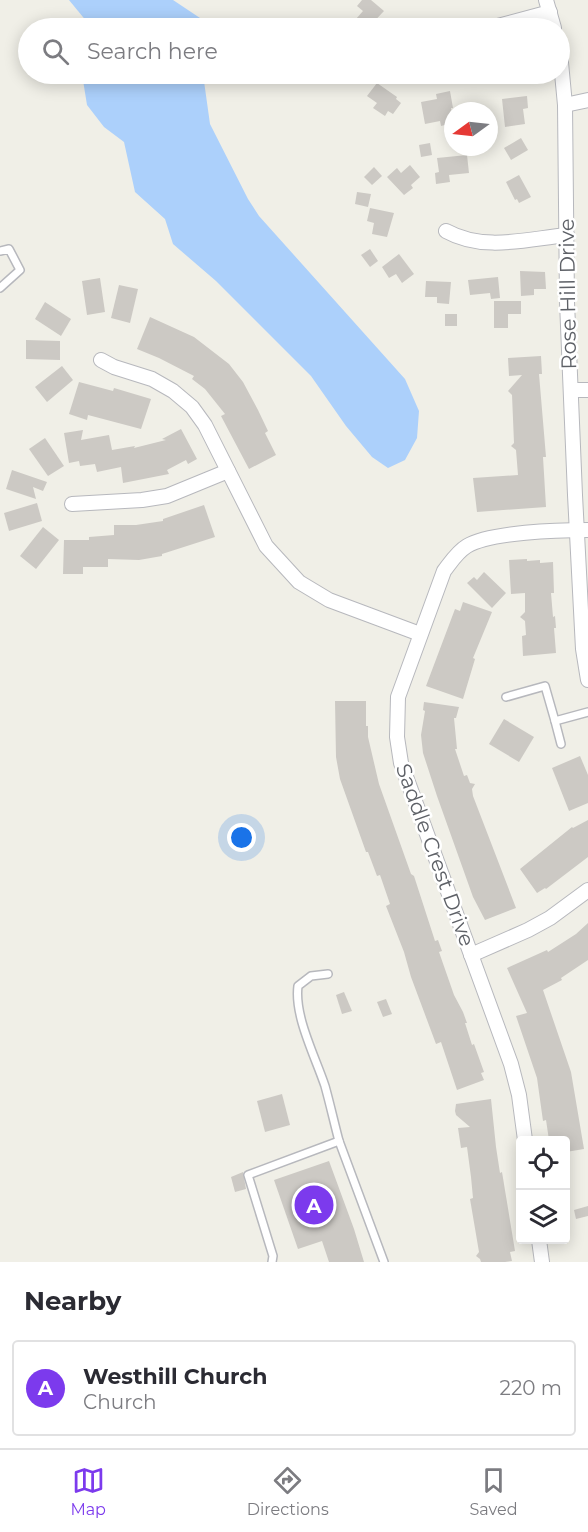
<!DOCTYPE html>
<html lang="en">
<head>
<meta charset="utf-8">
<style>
	:root { --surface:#fff; --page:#f7f7f7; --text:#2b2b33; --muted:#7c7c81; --line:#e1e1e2; --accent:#7c3aed }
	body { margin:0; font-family:Montserrat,sans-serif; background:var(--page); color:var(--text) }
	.controls { position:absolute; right:18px; bottom:18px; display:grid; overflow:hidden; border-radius:6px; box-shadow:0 3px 15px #0003 }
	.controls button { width:54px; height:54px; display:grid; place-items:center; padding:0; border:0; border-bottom:2px solid var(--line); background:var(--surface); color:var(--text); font:30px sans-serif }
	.compass { position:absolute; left:444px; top:102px; width:54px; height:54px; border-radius:50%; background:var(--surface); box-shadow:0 3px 15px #0003; rotate:255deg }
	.you { position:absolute; left:242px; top:838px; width:21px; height:21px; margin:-15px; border:4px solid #fff; border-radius:50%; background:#1a73e8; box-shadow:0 0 0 9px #1a73e833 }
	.badge { display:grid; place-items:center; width:39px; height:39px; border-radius:50%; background:var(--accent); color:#fff; font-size:20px; font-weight:700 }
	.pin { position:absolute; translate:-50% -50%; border:3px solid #fff; box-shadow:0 2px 6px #0006 }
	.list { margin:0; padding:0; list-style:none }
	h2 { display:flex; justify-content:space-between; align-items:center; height:78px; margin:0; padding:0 24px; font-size:26px }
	h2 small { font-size:20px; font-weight:400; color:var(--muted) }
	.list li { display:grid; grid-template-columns:39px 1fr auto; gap:18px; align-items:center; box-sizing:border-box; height:96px; margin:0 12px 12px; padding:0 12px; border:2px solid var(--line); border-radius:6px }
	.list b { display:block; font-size:22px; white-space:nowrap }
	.list p { margin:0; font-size:20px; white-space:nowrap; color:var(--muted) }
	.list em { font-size:20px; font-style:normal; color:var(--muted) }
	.icon { flex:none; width:33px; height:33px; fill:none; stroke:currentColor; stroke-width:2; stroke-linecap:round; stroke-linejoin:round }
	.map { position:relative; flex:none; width:588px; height:1262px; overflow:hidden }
	.search { position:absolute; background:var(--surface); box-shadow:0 3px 15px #0003; left:18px; right:18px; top:18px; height:66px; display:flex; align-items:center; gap:15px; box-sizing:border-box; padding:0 21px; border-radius:33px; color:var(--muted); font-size:22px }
	.sheet { height:186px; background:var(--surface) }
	nav { display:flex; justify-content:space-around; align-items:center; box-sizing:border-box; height:84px; border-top:2px solid var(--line); background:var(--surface); font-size:16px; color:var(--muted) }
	nav a { display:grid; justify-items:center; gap:3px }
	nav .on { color:var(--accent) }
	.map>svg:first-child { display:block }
</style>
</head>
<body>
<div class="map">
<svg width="588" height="1262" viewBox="0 0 588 1262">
	<rect width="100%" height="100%" fill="#f0efe7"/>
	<g fill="#acd0fb">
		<path d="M69 0H173L203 20 200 28H92Z"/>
		<path d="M82 74H203L210 124 248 199 259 216 405 379 419 411 417 438 405 460 388 468 372 457 346 426 311 376 216 281 173 244 165 219 135 192 124 142 104 127 87 105Z"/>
	</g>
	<g fill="#ccc9c4">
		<path d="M362 0H371L384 11 368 28 356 19 363 11 357 6Z"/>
		<path d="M377 83 397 97 396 99 401 103 393 114 388 111 385 116 373 108 377 103 367 96Z"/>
		<path d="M450 91 453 108H451L453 123 441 126 440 121 425 124 421 102 437 99 436 94Z"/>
		<path d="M527 96 528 108 523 109 525 124 505 127 502 99Z"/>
		<path d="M521 138 528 150 511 160 504 148Z"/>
		<path d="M430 143 432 155 421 157 419 145Z"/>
		<path d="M467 155 469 173 449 175 450 182 436 184 435 173 439 172 437 158Z"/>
		<path d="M410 165 420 177 411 185 413 188 404 195 387 177 397 168 401 173Z"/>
		<path d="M374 167 382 176 372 185 364 177Z"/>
		<path d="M519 175 531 197 519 203 517 199 515 200 506 182Z"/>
		<path d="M357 192 371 194 368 207 355 204Z"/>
		<path d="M370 208 394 213 387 237 372 234 374 223 367 221Z"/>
		<path d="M370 249 378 261 370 267 361 255Z"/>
		<path d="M399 254 414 274 402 283 396 274 389 278 382 267Z"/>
		<path d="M520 271 545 272 546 289H534V295L521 296Z"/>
		<path d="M498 277 500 298 491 299 490 293 470 295 468 280Z"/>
		<path d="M100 278 105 312 87 315 82 281Z"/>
		<path d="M426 281 451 282 449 304 437 303V297H425Z"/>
		<path d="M119 285 138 289 130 323 111 318Z"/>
		<path d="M494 301H521V314H508V328H494Z"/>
		<path d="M45 302 71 319 61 336 35 319Z"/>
		<rect x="445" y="314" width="12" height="12"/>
		<path d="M150 317 194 337 229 364 243 382 258 410 268 431 265 433 276 455 249 469 221 416 225 414 205 389 192 379 194 376 159 358 137 349Z"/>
		<path d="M26 340 60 341V360L26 359Z"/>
		<path d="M541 356 542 374H539L546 457H543L546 507 477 512 473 478 518 475 516 450 511 446 514 443 512 395 508 391 522 375 509 376 508 358Z"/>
		<path d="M62 366 73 380 47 402 35 387Z"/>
		<path d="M79 382 113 391 114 388 151 399 141 429 88 415 87 420 69 414Z"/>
		<path d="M181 429 197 459 188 464 186 460 167 470 169 474 123 483 121 467 97 472 95 464 80 466 79 461 69 463 64 433 83 430 81 440 109 435 112 450 135 446 134 448 166 440 162 439Z"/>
		<path d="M45 438 64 466 48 476 29 449Z"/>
		<path d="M12 470 47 482 43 491 33 487 36 499 6 489Z"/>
		<path d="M37 503 42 521 9 531 4 513Z"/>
		<path d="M204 505 215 537 162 554V556L139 560 108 559V567H83V574H63L64 540H89V537L114 535V525H136L163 521V519Z"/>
		<path d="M43 527 59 540 36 569 20 556Z"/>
		<path d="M527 559V561L540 560V563L553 562 554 593H551L553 617 555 616 556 628H554L556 653 523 656 522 636 526 635 525 621 520 617 525 612V593L511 594 509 560Z"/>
		<path d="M484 572 506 593 492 608 467 583 474 577 477 580Z"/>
		<path d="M463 602 492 612 473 658 475 659 463 699 426 686 455 609 460 611Z"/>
		<path d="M335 701H366V726H368V737L379 784 411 874 414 876 435 941 438 940 442 951 439 952 454 995 463 1012 467 1023H465L472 1045 474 1044 484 1072 481 1073 484 1080 457 1090 441 1042 436 1044 411 977 404 952 386 906 390 904 380 875 377 876 368 852H366L340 779 336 757Z"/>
		<path d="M424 702 459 707 456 718H454L457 749H455L464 776 467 775 470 783 475 784 472 789 473 796 516 908 485 920 473 897 437 796 423 753 421 735 425 711 423 710Z"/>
		<path d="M504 719 534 737 519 762 489 744Z"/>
		<path d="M580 756 588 775V803L569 811 552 768Z"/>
		<path d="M588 820V857L546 889 545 888 537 893 520 869 572 827 573 828Z"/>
		<path d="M588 923V960L561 978 562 980 543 990 571 1072 584 1149 566 1152V1140H549L546 1120 543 1121 537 1078 516 1016 527 1013 507 968 547 950 548 952 576 934Z"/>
		<path d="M344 992 352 1011 342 1014 336 995Z"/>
		<path d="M386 999 392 1014 383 1017 377 1002Z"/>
		<path d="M282 1094 290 1125 265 1132 257 1101Z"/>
		<path d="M491 1099 496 1147 500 1173 502 1172 515 1251 510 1252 512 1261 505 1262H481L480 1259 476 1256 479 1252 470 1199 473 1198 471 1177 467 1147 461 1148 458 1128 470 1127 456 1115 455 1111 456 1104Z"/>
		<path d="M329 1161 354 1229 364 1262H329L322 1241 298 1249 274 1180Z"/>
		<path d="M243 1172 246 1189 235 1192 231 1177Z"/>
		<path d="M588 1206V1216L576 1219 574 1210Z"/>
	</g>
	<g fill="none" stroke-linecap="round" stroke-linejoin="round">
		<defs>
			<g id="service">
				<path d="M0 251 9 249 20 270 0 288"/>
				<path d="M506 697 545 686 555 721 588 712"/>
				<path d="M555 721 561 744"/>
				<path d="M328 974 311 976 298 986C294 1016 315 1056 325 1086 330 1104 334 1122 339 1141"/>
				<path d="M272 1262 273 1256 248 1175 339 1141 384 1262"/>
			</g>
			<g id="minor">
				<path d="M546 0 554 28"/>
				<path d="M490 28 550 12"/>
				<path d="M560 52 565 105 567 302 575 495 583 649 588 680"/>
				<path d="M565 105 588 100"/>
				<path d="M446 231C484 252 526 239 567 235"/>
				<path d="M101 360 114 367 152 379 173 391 192 407 205 425 266 546 299 582 329 600 420 634"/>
				<path d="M571 390H588"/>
				<path d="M72 504 142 500 167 496 228 471"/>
				<path d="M471 955 528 930 550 918 588 890"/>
				<path d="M525 1140 519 1095 511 1064 401 763 397 737 398 697 444 571C451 562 457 552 467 546 490 532 559 530 588 530"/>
				<path d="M539 1240 542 1262"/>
			</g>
		</defs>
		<use href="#service" stroke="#b7b8bd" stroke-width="10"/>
		<use href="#minor" stroke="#b7b8bd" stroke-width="16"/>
		<use href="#service" stroke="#fff" stroke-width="7"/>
		<use href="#minor" stroke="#fff" stroke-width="14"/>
	</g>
	<g text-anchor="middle" stroke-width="5" stroke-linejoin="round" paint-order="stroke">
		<g font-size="21" fill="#5e6167" stroke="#fff">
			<text transform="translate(568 294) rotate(-91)" y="7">Rose Hill Drive</text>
			<text transform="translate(435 855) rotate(70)" y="7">Saddle Crest Drive</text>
		</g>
	</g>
</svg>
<div class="controls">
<button><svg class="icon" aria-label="locate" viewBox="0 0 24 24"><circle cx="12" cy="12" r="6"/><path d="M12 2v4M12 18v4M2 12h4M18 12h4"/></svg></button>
<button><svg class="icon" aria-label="layers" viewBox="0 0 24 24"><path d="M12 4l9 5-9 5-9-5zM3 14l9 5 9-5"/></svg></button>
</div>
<svg class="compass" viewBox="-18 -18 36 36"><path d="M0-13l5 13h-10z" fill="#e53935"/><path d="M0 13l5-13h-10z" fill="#7c7c81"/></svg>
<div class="you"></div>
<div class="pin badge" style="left:314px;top:1205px">A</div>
<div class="search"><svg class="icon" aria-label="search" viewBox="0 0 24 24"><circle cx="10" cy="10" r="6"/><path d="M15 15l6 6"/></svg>Search here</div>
</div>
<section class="sheet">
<h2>Nearby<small></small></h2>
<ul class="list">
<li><span class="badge">A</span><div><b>Westhill Church</b><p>Church</p></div><em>220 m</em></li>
</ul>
</section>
<nav>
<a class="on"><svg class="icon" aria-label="map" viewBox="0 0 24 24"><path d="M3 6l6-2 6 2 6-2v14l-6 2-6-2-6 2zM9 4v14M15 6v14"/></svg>Map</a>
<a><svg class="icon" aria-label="directions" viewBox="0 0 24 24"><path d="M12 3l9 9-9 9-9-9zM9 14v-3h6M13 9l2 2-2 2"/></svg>Directions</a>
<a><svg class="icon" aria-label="saved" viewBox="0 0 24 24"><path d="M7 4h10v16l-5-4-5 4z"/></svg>Saved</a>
</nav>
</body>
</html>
